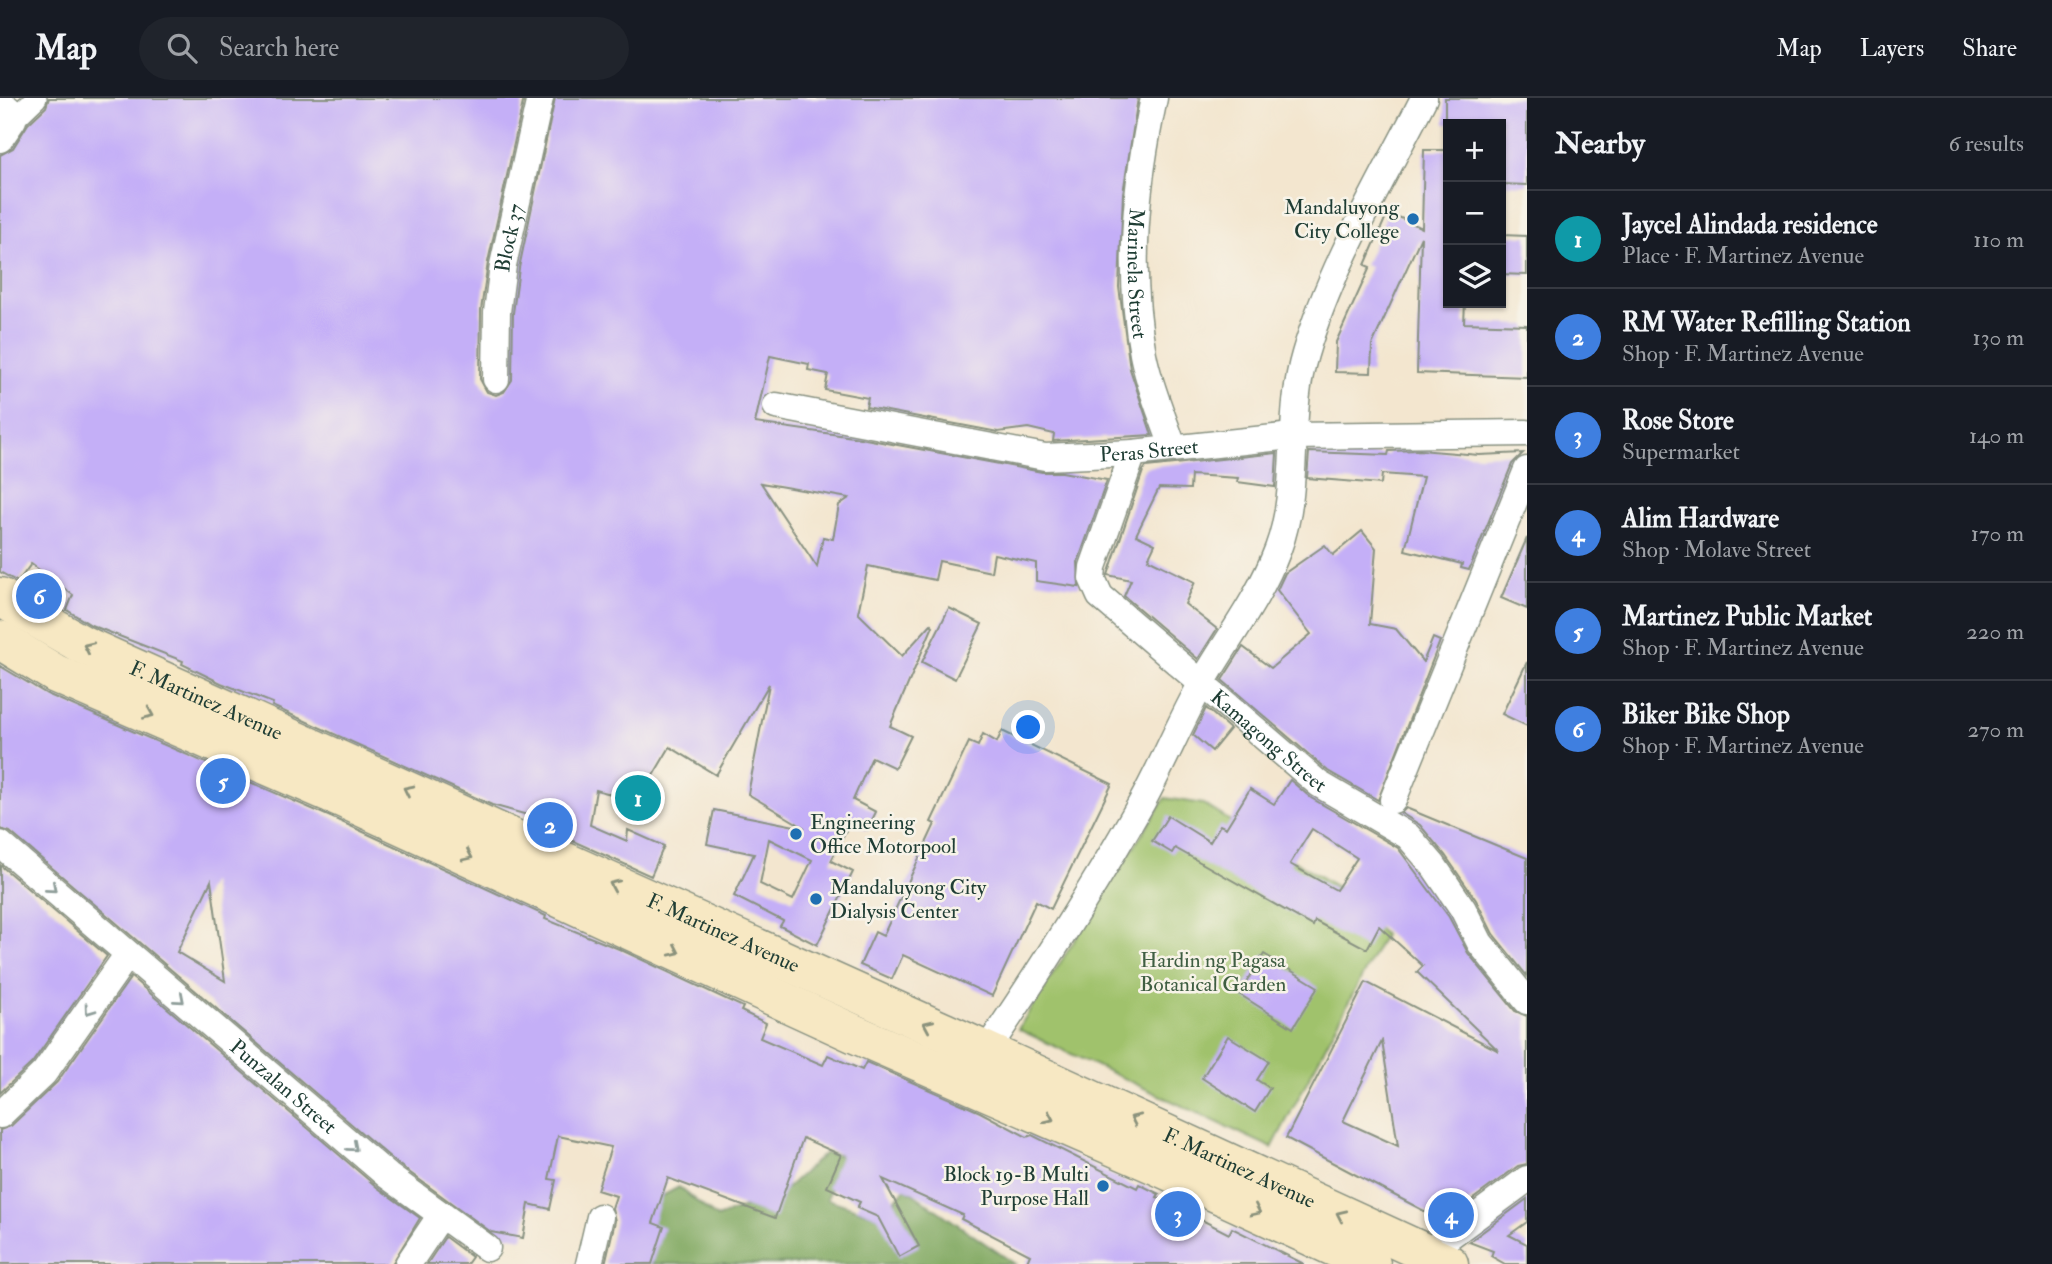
<!DOCTYPE html>
<html lang="en">
<head>
<meta charset="utf-8">
<style>
	:root { --surface:#171b24; --page:#20242c; --text:#f1f3f6; --muted:#9ea1a6; --line:#363941; --accent:#7c3aed }
	body { margin:0; font-family:"IM FELL Double Pica",serif; background:var(--page); color:var(--text) }
	.controls { position:absolute; right:21px; top:21px; display:grid; overflow:hidden; border-radius:0px; box-shadow:0 2px 5px #0004 }
	.controls button { width:63px; height:63px; display:grid; place-items:center; padding:0; border:0; border-bottom:2px solid var(--line); background:var(--surface); color:var(--text); font:35px sans-serif }
	.you { position:absolute; left:1029px; top:630px; width:24px; height:24px; margin:-18px; border:5px solid #fff; border-radius:50%; background:#1a73e8; box-shadow:0 0 0 10px #1a73e833 }
	.badge { display:grid; place-items:center; width:46px; height:46px; border-radius:50%; background:var(--accent); color:#fff; font-size:23px; font-weight:700 }
	.pin { position:absolute; translate:-50% -50%; border:4px solid #fff; box-shadow:0 2px 7px #0006 }
	.list { margin:0; padding:0; list-style:none }
	h2 { display:flex; justify-content:space-between; align-items:center; height:91px; margin:0; padding:0 28px; font-size:30px }
	h2 small { font-size:23px; font-weight:400; color:var(--muted) }
	.list li { display:grid; grid-template-columns:46px 1fr auto; gap:21px; align-items:center; box-sizing:border-box; height:98px; padding:0 28px; border-top:2px solid var(--line) }
	.list b { display:block; font-size:26px; white-space:nowrap }
	.list p { margin:0; font-size:23px; white-space:nowrap; color:var(--muted) }
	.list em { font-size:23px; font-style:normal; color:var(--muted) }
	.icon { flex:none; width:38px; height:38px; fill:none; stroke:currentColor; stroke-width:2; stroke-linecap:round; stroke-linejoin:round }
	.map { position:relative; flex:none; width:1527px; height:1166px; overflow:hidden }
	header { display:flex; align-items:center; gap:42px; box-sizing:border-box; height:98px; padding:0 35px; background:var(--surface); border-bottom:2px solid var(--line) }
	header strong { font-size:33px }
	nav { display:flex; gap:38px; margin-inline-start:auto; font-size:24px }
	.search { width:490px; height:63px; background:var(--page); display:flex; align-items:center; gap:18px; box-sizing:border-box; padding:0 24px; border-radius:38px; color:var(--muted); font-size:26px }
	main { display:flex }
	aside { flex:1; background:var(--surface) }
	.map>svg:first-child { display:block }
</style>
</head>
<body>
<header>
<strong>Map</strong>
<div class="search"><svg class="icon" aria-label="search" viewBox="0 0 24 24"><circle cx="10" cy="10" r="6"/><path d="M15 15l6 6"/></svg>Search here</div>
<nav><a>Map</a><a>Layers</a><a>Share</a></nav>
</header>
<main>
<div class="map">
<svg width="1527" height="1166" viewBox="0 0 1527 1166">
	<rect width="100%" height="100%" fill="#f7f3e8"/>
	<filter id="ink" filterUnits="userSpaceOnUse"><feTurbulence type="fractalNoise" baseFrequency=".0143" numOctaves="2"/><feDisplacementMap in="SourceGraphic" scale="14" xChannelSelector="R" yChannelSelector="G"/><feConvolveMatrix kernelMatrix="1 2 1 2 8 2 1 2 1" color-interpolation-filters="sRGB"/></filter>
	<filter id="wash" filterUnits="userSpaceOnUse"><feTurbulence type="fractalNoise" baseFrequency=".00686" numOctaves="4" result="noise"/><feDisplacementMap in="SourceGraphic" scale="28" xChannelSelector="R" yChannelSelector="G"/><feGaussianBlur stdDeviation="1.57" result="paint"/><feColorMatrix in="noise" values="0 0 0 0 0 0 0 0 0 0 0 0 0 0 0 0 0 1.4 0 .05"/><feComposite in="paint" operator="in"/></filter>
	<g filter="url(#wash)">
		<rect width="100%" height="100%" fill="#f3e6cf"/>
		<path fill="#a0c26c" stroke="#608050" stroke-width="2" d="M1165 700 1203 706 1340 791 1384 837 1272 1050 1018 931Z"/>
		<path fill="#80a860" stroke="#50724a" stroke-width="2" d="M825 1055 844 1058 827 1101 881 1119 905 1090 1015 1166H623L660 1099 679 1089 717 1120 782 1094Z"/>
		<g id="blocks">
			<g fill="#c4aff7" fill-rule="evenodd">
				<path d="M49 0H524L488 164 481 212 480 281 487 294 496 297 504 294 512 282 513 215 519 170 555 0H1138L1123 95 1119 189 1130 271 1152 337 1053 343 1054 336 1028 330 998 334 866 309 868 300 825 292 828 276 808 272 809 266 770 258 755 325 860 340 1042 374H1062L1107 382 1078 464 1079 489 1036 483V465L994 456 991 474 939 463 935 482 868 468 858 515 902 558 931 526 933 528 890 628 911 638 895 670 872 659 853 702 876 714 867 732 850 724 831 763 853 774 817 847 780 828 783 823 734 798 754 756 707 746 714 712 805 730 748 696 769 586 716 677 670 649 648 686V706L596 692 590 727 627 743 628 732 664 748 651 778 564 739 539 726 542 721 492 707 272 608 273 605 221 585 182 566 183 563 91 527 67 512 73 497 31 466 18 484 0 474V57L13 50 28 26 46 9ZM761 385 849 400 839 407 833 441 823 439 817 469ZM769 741 812 762 793 802 760 786Z"/>
				<path d="M1445 0H1527V87L1501 86V26H1445Z"/>
				<path d="M1424 52H1448V205H1465L1464 225 1527 227V279L1417 275 1421 139 1372 247 1371 275 1335 274 1336 244 1370 169 1365 167 1388 114 1422 130Z"/>
				<path d="M1501 137 1527 138V177L1501 176Z"/>
				<path d="M1420 352 1479 357 1523 355 1512 366 1469 472 1461 470 1462 466 1405 452 1423 379 1382 376 1381 386 1307 380 1309 354 1388 357 1389 353Z"/>
				<path d="M1277 355 1275 389 1237 384 1238 380 1191 377 1190 391 1159 390 1136 437 1155 446 1148 461 1195 484 1185 506 1217 531 1198 561 1124 498 1131 482 1108 477 1143 373 1146 369Z"/>
				<path d="M1362 433 1376 450 1370 526 1396 531 1423 564 1433 540 1440 543 1378 702 1328 673 1222 582 1243 549 1271 570 1311 536 1277 492 1285 475 1325 447 1333 457Z"/>
				<path d="M1527 440V511L1501 500Z"/>
				<path d="M949 510 982 526 955 581 922 564Z"/>
				<path d="M1527 564V628L1502 616Z"/>
				<path d="M0 568 47 596 333 720 546 818 545 821 619 851 743 909 741 913 766 925 760 940 823 967 828 957 862 972 866 964 980 1014 1027 1039 1032 1037 1137 1090 1139 1086 1159 1096 1157 1099 1229 1136 1232 1130 1304 1166H1026L1030 1157 961 1121 963 1117 883 1081 919 1148 899 1159 878 1119 857 1110 860 1104 827 1089 841 1057 803 1040 775 1120 668 1080 653 1125 664 1129 652 1166H605L615 1123 612 1110 616 1098 597 1092 611 1049 558 1038 549 1081 556 1082 550 1111 529 1106 523 1140 491 1134 398 1066 10 734 0 731ZM211 783 225 883 177 854Z"/>
				<path d="M1206 610 1230 631 1212 653 1193 637Z"/>
				<path d="M1002 633 1112 686 1051 811 1036 803 992 898 903 857 892 881 860 867 875 834 883 838 935 726 931 724 969 644 978 648 983 636 997 644Z"/>
				<path d="M1290 682 1311 700 1398 750 1449 819 1468 855 1515 913 1527 918V1066L1518 1068 1443 1123 1286 1040 1366 884 1499 953 1417 874 1423 868 1379 828 1367 851 1315 823 1313 828 1175 750 1172 755 1152 743 1168 718 1210 744 1220 727 1226 730 1250 691 1274 706ZM1312 731 1357 760 1336 792 1290 766ZM1382 943 1398 1048 1343 1023Z"/>
				<path d="M1406 710 1527 760V878L1493 836 1476 802 1445 757 1420 727 1401 715Z"/>
				<path d="M0 767 107 858 32 965 0 995Z"/>
				<path d="M1264 856 1318 889 1293 930 1239 896Z"/>
				<path d="M131 879 378 1090 420 1120 392 1166H0V1032L11 1028 57 984Z"/>
				<path d="M1228 938 1269 963 1257 982 1270 990 1255 1014 1202 980Z"/>
				<path d="M1527 1101V1124L1509 1137 1527 1146V1166H1505L1491 1158 1493 1153 1469 1144Z"/>
				<path d="M445 1139 472 1159 467 1166H427Z"/>
			</g>
		</g>
	</g>
	<g filter="url(#ink)">
		<use href="#blocks" fill-opacity="0" stroke="#899282" stroke-width="2"/>
		<g fill="none" stroke-linecap="round" stroke-linejoin="round">
			<defs>
				<path id="pedestrian" d="M13 22 36 0"/>
				<g id="minor">
					<path id="s1" d="M1154 0C1136 85 1127 171 1143 256 1149 288 1163 319 1173 349"/>
					<path d="M0 4 13 15V22L0 41"/>
					<path id="s2" d="M496 281 497 214 503 167 540 0"/>
					<path id="s3" d="M776 308 1045 359 1133 355 1292 338 1527 335"/>
					<path id="s4" d="M1133 355 1093 469 1092 480 1100 498 1319 686 1408 738 1433 767 1463 811 1480 845 1527 903"/>
					<path d="M1393 702 1527 372"/>
					<path id="s5" d="M0 746 388 1078 487 1150"/>
					<path d="M986 953C1041 872 1094 789 1142 704 1163 666 1180 624 1202 585 1228 540 1259 501 1278 451 1301 390 1286 319 1305 256 1331 167 1382 83 1424 0"/>
					<path d="M0 1017 44 975 128 856"/>
					<path d="M1432 1159 1440 1145 1527 1081"/>
					<path d="M408 1166 441 1117"/>
					<path d="M589 1166 600 1119"/>
				</g>
				<g id="secondary">
					<path id="s6" d="M0 499 81 546 964 943 1449 1166"/>
					<path d="M0 542 56 576 342 700 853 935 1158 1068 1371 1166"/>
				</g>
			</defs>
			<use href="#pedestrian" stroke="#899282" stroke-width="24"/>
			<use href="#minor" stroke="#899282" stroke-width="29"/>
			<use href="#secondary" stroke="#899282" stroke-width="41"/>
			<use href="#pedestrian" stroke="#fff" stroke-width="21"/>
			<use href="#minor" stroke="#fff" stroke-width="26"/>
			<use href="#secondary" stroke="#f7e8c3" stroke-width="38"/>
		</g>
		<defs><path id="oneway-chevron" d="M-2-3.5L2.5 0L-2 3.5" fill="none" stroke-width="1.6" stroke-linecap="round" stroke-linejoin="round" transform="scale(1.75)"/></defs>
		<g stroke="#8b927c">
			<use href="#oneway-chevron" transform="translate(88 549) rotate(-155)"/>
			<use href="#oneway-chevron" transform="translate(149 616) rotate(23)"/>
			<use href="#oneway-chevron" transform="translate(408 692) rotate(-154)"/>
			<use href="#oneway-chevron" transform="translate(468 758) rotate(25)"/>
			<use href="#oneway-chevron" transform="translate(614 787) rotate(-156)"/>
			<use href="#oneway-chevron" transform="translate(675 853) rotate(25)"/>
			<use href="#oneway-chevron" transform="translate(928 927) rotate(-156)"/>
			<use href="#oneway-chevron" transform="translate(1049 1020) rotate(24)"/>
			<use href="#oneway-chevron" transform="translate(1135 1021) rotate(-155)"/>
			<use href="#oneway-chevron" transform="translate(1256 1113) rotate(25)"/>
			<use href="#oneway-chevron" transform="translate(1341 1117) rotate(-155)"/>
		</g>
		<g stroke="#8f9e9a">
			<use href="#oneway-chevron" transform="translate(52 790) rotate(41)"/>
			<use href="#oneway-chevron" transform="translate(180 901) rotate(41)"/>
			<use href="#oneway-chevron" transform="translate(89 912) rotate(126)"/>
			<use href="#oneway-chevron" transform="translate(353 1049) rotate(41)"/>
		</g>
	</g>
	<g fill="#1f6fb2" stroke="#f7f3e8" stroke-width="2.5">
		<circle cx="1413" cy="121" r="7"/>
		<circle cx="796" cy="736" r="7"/>
		<circle cx="816" cy="801" r="7"/>
		<circle cx="1103" cy="1088" r="7"/>
	</g>
	<g text-anchor="middle" stroke-width="5" stroke-linejoin="round" paint-order="stroke">
		<g font-size="21" fill="#1f3d34" stroke="#f7f3e8" text-anchor="end">
			<text x="1399" y="116">Mandaluyong<tspan x="1399" dy="24">City College</tspan></text>
			<text x="810" y="731" text-anchor="start">Engineering<tspan x="810" dy="24">Office Motorpool</tspan></text>
			<text x="830" y="796" text-anchor="start">Mandaluyong City<tspan x="830" dy="24">Dialysis Center</tspan></text>
			<text x="1089" y="1083">Block 19-B Multi<tspan x="1089" dy="24">Purpose Hall</tspan></text>
		</g>
		<g font-size="21" fill="#1f3d34" stroke="#f7f3e8">
			<text dy="7" stroke="none"><textPath href="#s2" startOffset="142">Block 37</textPath></text>
			<text dy="7" stroke="none"><textPath href="#s1" startOffset="177">Marinela Street</textPath></text>
			<text dy="7" stroke="none"><textPath href="#s3" startOffset="378">Peras Street</textPath></text>
			<text dy="7" stroke="none"><textPath href="#s6" startOffset="231">F. Martinez Avenue</textPath></text>
			<text dy="7" stroke="none"><textPath href="#s4" startOffset="374">Kamagong Street</textPath></text>
			<text dy="7" stroke="none"><textPath href="#s6" startOffset="798">F. Martinez Avenue</textPath></text>
			<text dy="7" stroke="none"><textPath href="#s5" startOffset="373">Punzalan Street</textPath></text>
			<text dy="7" stroke="none"><textPath href="#s6" startOffset="1365">F. Martinez Avenue</textPath></text>
		</g>
		<g font-size="21" fill="#3f5e42" stroke="#f7f3e8">
			<text x="1213" y="869">Hardin ng Pagasa<tspan x="1213" dy="24">Botanical Garden</tspan></text>
		</g>
	</g>
</svg>
<div class="controls">
<button>+</button>
<button>−</button>
<button><svg class="icon" aria-label="layers" viewBox="0 0 24 24"><path d="M12 4l9 5-9 5-9-5zM3 14l9 5 9-5"/></svg></button>
</div>
<div class="you"></div>
<div class="pin badge" style="left:638px;top:700px;background:#0f9aa8">1</div>
<div class="pin badge" style="left:550px;top:727px;background:#3f7fe0">2</div>
<div class="pin badge" style="left:1178px;top:1116px;background:#3f7fe0">3</div>
<div class="pin badge" style="left:1451px;top:1117px;background:#3f7fe0">4</div>
<div class="pin badge" style="left:223px;top:683px;background:#3f7fe0">5</div>
<div class="pin badge" style="left:39px;top:498px;background:#3f7fe0">6</div>
</div>
<aside>
<h2>Nearby<small>6 results</small></h2>
<ul class="list">
<li><span class="badge" style="background:#0f9aa8">1</span><div><b>Jaycel Alindada residence</b><p>Place · F. Martinez Avenue</p></div><em>110 m</em></li>
<li><span class="badge" style="background:#3f7fe0">2</span><div><b>RM Water Refilling Station</b><p>Shop · F. Martinez Avenue</p></div><em>130 m</em></li>
<li><span class="badge" style="background:#3f7fe0">3</span><div><b>Rose Store</b><p>Supermarket</p></div><em>140 m</em></li>
<li><span class="badge" style="background:#3f7fe0">4</span><div><b>Alim Hardware</b><p>Shop · Molave Street</p></div><em>170 m</em></li>
<li><span class="badge" style="background:#3f7fe0">5</span><div><b>Martinez Public Market</b><p>Shop · F. Martinez Avenue</p></div><em>220 m</em></li>
<li><span class="badge" style="background:#3f7fe0">6</span><div><b>Biker Bike Shop</b><p>Shop · F. Martinez Avenue</p></div><em>270 m</em></li>
</ul>
</aside>
</main>
</body>
</html>
